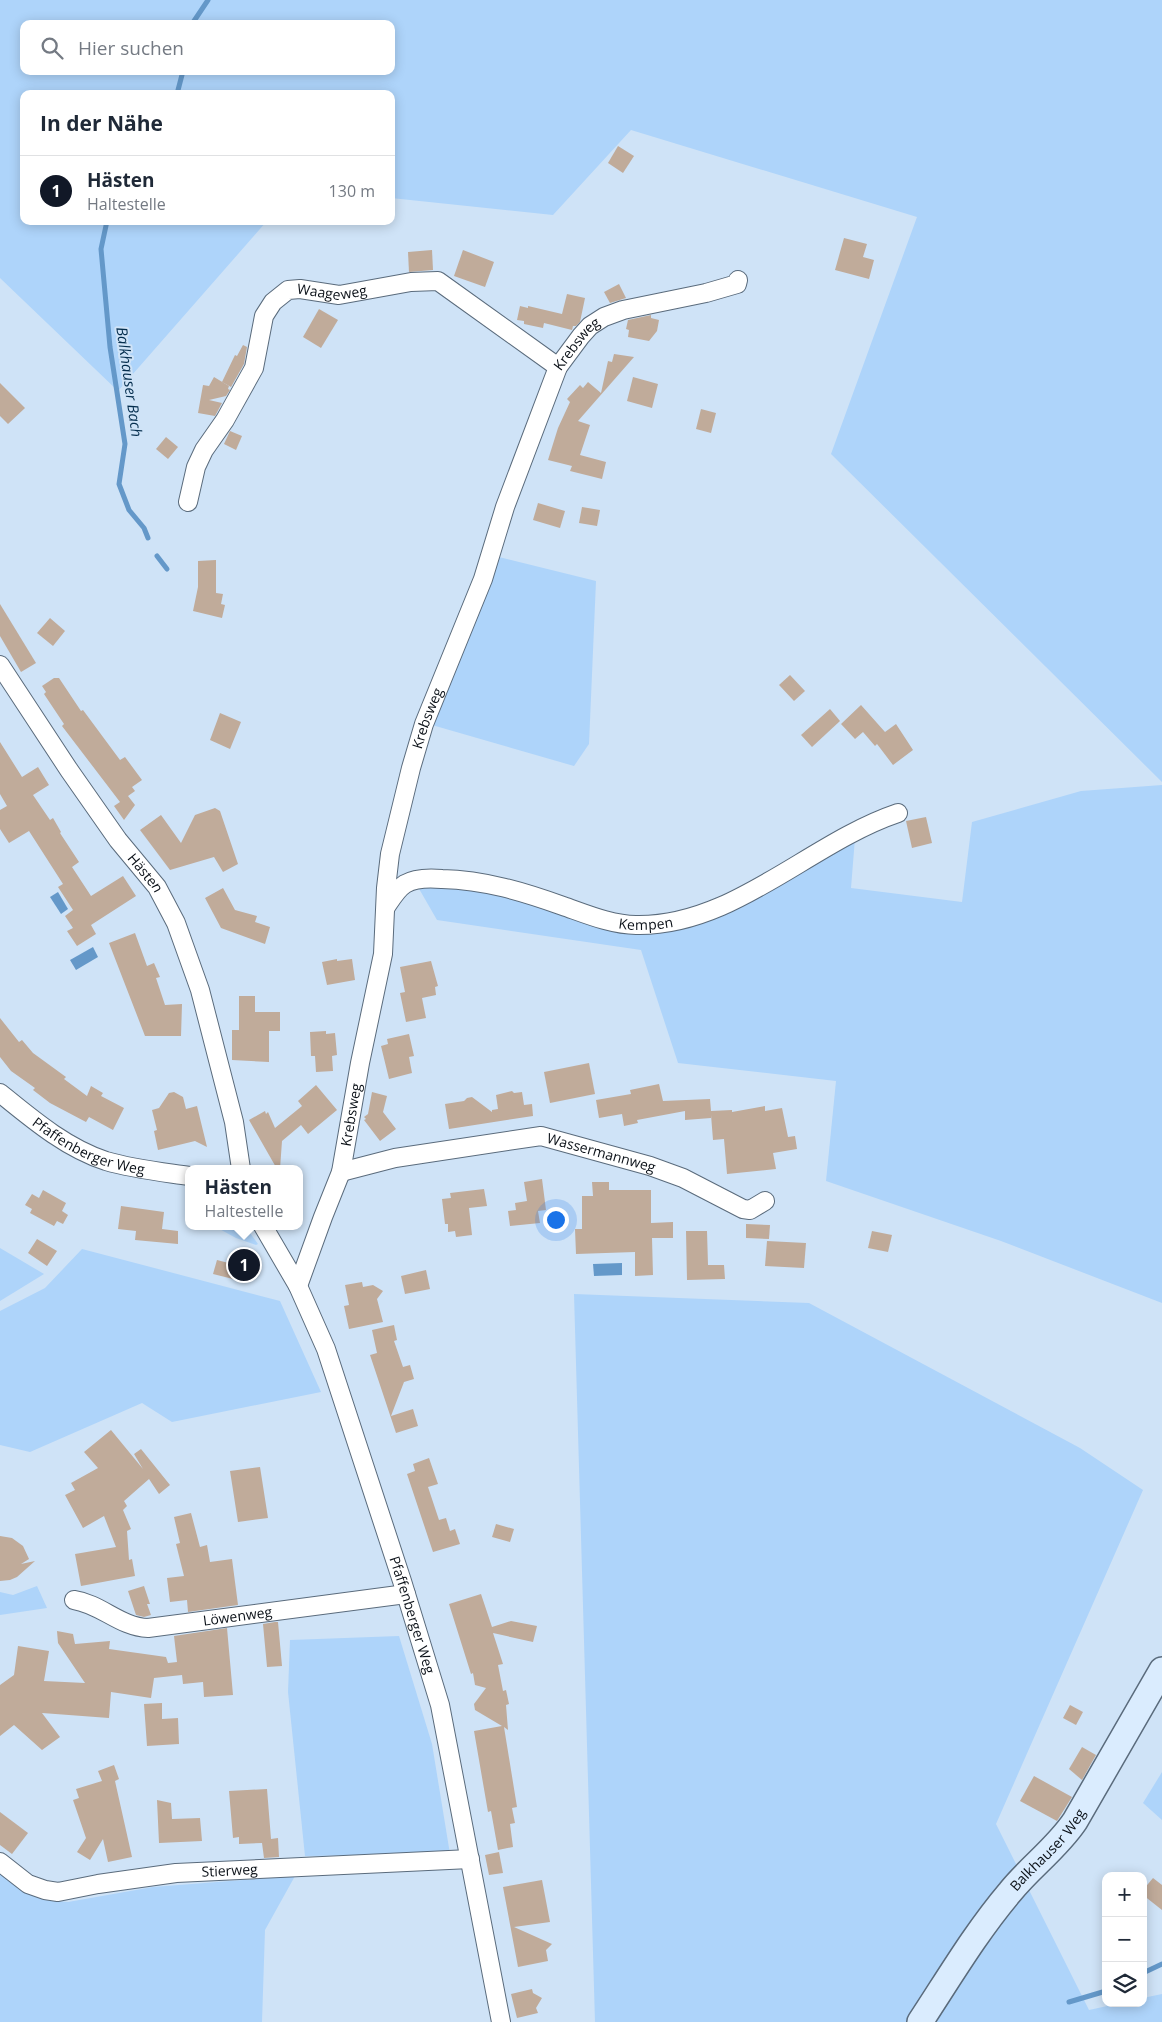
<!DOCTYPE html>
<html lang="de">
<head>
<meta charset="utf-8">
<style>
	:root { --surface:#fff; --page:#f6f6f7; --text:#1f2937; --muted:#747a83; --line:#e0e1e3; --accent:#111827 }
	body { margin:0; font-family:"Open Sans",sans-serif; background:var(--page); color:var(--text) }
	.controls { position:absolute; right:15px; bottom:15px; display:grid; overflow:hidden; border-radius:10px; box-shadow:0 2px 12px #0003 }
	.controls button { width:45px; height:45px; display:grid; place-items:center; padding:0; border:0; border-bottom:1px solid var(--line); background:var(--surface); color:var(--text); font:25px sans-serif }
	.you { position:absolute; left:555px; top:1219px; width:18px; height:18px; margin:-12px; border:4px solid #fff; border-radius:50%; background:#1a73e8; box-shadow:0 0 0 8px #1a73e833 }
	.badge { display:grid; place-items:center; width:32px; height:32px; border-radius:50%; background:var(--accent); color:#fff; font-size:16px; font-weight:700 }
	.pin { position:absolute; translate:-50% -50%; border:2px solid #fff; box-shadow:0 1px 5px #0006 }
	.popup { position:absolute; left:185px; top:1165px; width:118px; height:65px; box-sizing:border-box; display:grid; place-content:center; border-radius:10px; background:var(--surface); filter:drop-shadow(0 1px 4px #0005); font-size:16px; white-space:nowrap; color:var(--muted) }
	.popup b { font-size:19px; color:var(--text) }
	.popup::after { content:''; position:absolute; left:50%; top:100%; margin-left:-10px; border:10px solid transparent; border-top-color:var(--surface) }
	.list { margin:0; padding:0; list-style:none }
	h2 { display:flex; justify-content:space-between; align-items:center; height:65px; margin:0; padding:0 20px; font-size:21px }
	h2 small { font-size:16px; font-weight:400; color:var(--muted) }
	.list li { display:grid; grid-template-columns:32px 1fr auto; gap:15px; align-items:center; box-sizing:border-box; height:70px; padding:0 20px; border-top:1px solid var(--line) }
	.list b { display:block; font-size:19px; white-space:nowrap }
	.list p { margin:0; font-size:16px; white-space:nowrap; color:var(--muted) }
	.list em { font-size:16px; font-style:normal; color:var(--muted) }
	.icon { flex:none; width:28px; height:28px; fill:none; stroke:currentColor; stroke-width:2; stroke-linecap:round; stroke-linejoin:round }
	.map { position:relative; flex:none; width:1162px; height:2022px; overflow:hidden }
	.search { position:absolute; background:var(--surface); box-shadow:0 2px 12px #0003; left:20px; top:20px; width:375px; height:55px; display:flex; align-items:center; gap:12px; box-sizing:border-box; padding:0 18px; border-radius:10px; color:var(--muted); font-size:19px }
	.panel { position:absolute; background:var(--surface); box-shadow:0 2px 12px #0003; left:20px; top:90px; width:375px; height:135px; border-radius:10px }
	.map>svg:first-child { display:block }
</style>
</head>
<body>
<div class="map">
<svg width="1162" height="2022" viewBox="0 0 1162 2022">
	<rect width="100%" height="100%" fill="#cfe3f7"/>
	<g fill="#aed4fa" fill-rule="evenodd">
		<path d="M0 0H1162V782L831 454 917 217 631 130 553 215 391 198V94H24V221H267L118 391 0 278ZM24 24H391V71H24Z"/>
		<path d="M499 557 596 581 589 744 574 766 432 725Z"/>
		<path d="M1162 785V1303L1001 1241 826 1181 836 1081 678 1063 641 950 437 920 418 887H488L653 931 715 919 759 891 855 838 851 888 962 902 972 822 1081 791Z"/>
		<path d="M214 1226H245L258 1244 256 1245 236 1238Z"/>
		<path d="M0 1248 44 1274 0 1301Z"/>
		<path d="M82 1249 280 1301 321 1392 172 1422 142 1403 30 1452 0 1445V1311L45 1288Z"/>
		<path d="M574 1294 809 1303 1080 1448 1143 1490 996 1824 1089 2010 1121 2003H1143V1998L1162 1994V2022H595Z"/>
		<path d="M37 1586 47 1608 0 1615V1592L13 1595Z"/>
		<path d="M399 1636 432 1744 450 1854 305 1856 288 1692 290 1640Z"/>
		<path d="M1162 1772V1820L1143 1803Z"/>
		<path d="M4 1872 28 1890 47 1900 68 1902 153 1887 295 1876 265 1930 262 2022H0V1873Z"/>
	</g>
	<g fill="#6498c9">
		<path d="M58 892 68 909 61 914 50 897Z"/>
		<path d="M93 947 98 957 76 970 70 960Z"/>
		<path d="M622 1263V1275L594 1276 593 1264Z"/>
	</g>
	<g fill="none" stroke-linecap="round" stroke-linejoin="round">
		<g stroke="#6498c9" stroke-width="5">
			<path d="M192 24 208 0"/>
			<path d="M177 94 183 71"/>
			<path d="M107 221 101 249 110 347 125 444 119 484 129 510 144 528 148 538"/>
			<path d="M157 556 167 569"/>
			<path d="M1143 1973 1162 1964"/>
			<path d="M1069 2002 1106 1991"/>
		</g>
	</g>
	<g fill="#c0ab9a">
		<path d="M618 146 634 156 623 173 608 163Z"/>
		<path d="M844 238 867 244 863 257 874 260 869 279 835 270Z"/>
		<path d="M432 250 433 270 409 272 408 252Z"/>
		<path d="M463 250 494 262 485 287 454 276Z"/>
		<path d="M619 284 626 298 610 303 604 292Z"/>
		<path d="M567 294 585 298 580 322 576 326H573L572 330 544 323 543 328 524 324V321L517 320 520 306 528 308V306L562 314Z"/>
		<path d="M319 309 338 320 321 348 303 337Z"/>
		<path d="M651 315V318L659 320 657 331 649 341 628 337 629 330 626 329 628 320Z"/>
		<path d="M243 345 247 347 244 364 231 387 222 382 235 355 237 356Z"/>
		<path d="M614 354 634 357 578 421 590 425 580 455 606 462 602 479 570 471 572 466 548 460 558 428 570 402 567 399 580 385 583 388 588 382 601 393 608 361 612 362Z"/>
		<path d="M214 377 229 386 228 389 230 390 226 396 209 400 222 403 215 416 198 413 203 385 209 386Z"/>
		<path d="M633 377 658 384 652 408 627 401Z"/>
		<path d="M0 383 25 408 8 424 0 416Z"/>
		<path d="M701 409 716 413 711 433 696 429Z"/>
		<path d="M230 431 242 436 236 450 224 444Z"/>
		<path d="M166 437 178 447 168 459 156 449Z"/>
		<path d="M538 503 565 511 560 528 533 520Z"/>
		<path d="M582 507 600 510 597 526 579 523Z"/>
		<path d="M216 560V593L223 594 221 604 225 605 222 618 193 611 198 587V561Z"/>
		<path d="M0 604 36 663 21 672 0 636Z"/>
		<path d="M50 618 65 631 53 646 37 633Z"/>
		<path d="M790 675 805 691 794 701 779 685Z"/>
		<path d="M54 678H59L81 711 83 710 120 760 125 757 142 780 132 787 135 791 128 796 135 805 124 820 114 806 120 802 62 726 64 724 44 694 46 692 42 686Z"/>
		<path d="M861 705 885 732 896 724 913 750 893 765 877 744 875 746 863 732 855 739 841 724Z"/>
		<path d="M830 709 840 721 812 747 801 735Z"/>
		<path d="M220 713 241 722 230 749 210 740Z"/>
		<path d="M0 742 22 777 38 767 49 785 33 795 50 820 53 818 61 832 60 833 79 862 72 867 91 896 123 876 136 896 91 925 96 934 77 946 67 931 73 928 65 916 73 910 58 887 63 884 29 831 9 843 0 829V810L7 806 0 794Z"/>
		<path d="M215 808 220 811 238 864 223 872 214 857 170 870 140 830 161 815 181 843 195 815Z"/>
		<path d="M926 817 932 843 912 848 906 821Z"/>
		<path d="M223 888 235 910 257 916 255 922 270 927 265 944 221 928 205 898Z"/>
		<path d="M135 933 147 966 154 963 160 977 156 978 165 1005 182 1004 181 1036H145L109 943Z"/>
		<path d="M337 959V961L352 959 355 980 327 985 322 962Z"/>
		<path d="M431 961 438 986 435 987 436 995 422 998 426 1018 406 1022 400 993 405 992 400 967Z"/>
		<path d="M239 996H255V1012H280V1031H269V1062L232 1060V1030H239Z"/>
		<path d="M0 1018 19 1042 22 1040 33 1053 66 1077 64 1079 87 1096 91 1086 103 1093 101 1096 124 1108 113 1130 89 1117 86 1122 50 1103 33 1090 35 1088 11 1071 0 1057Z"/>
		<path d="M326 1031V1034L335 1033 337 1055 332 1056 333 1071 316 1072 315 1056H311L310 1032Z"/>
		<path d="M409 1034 414 1056 409 1057 412 1073 389 1079 381 1046 388 1044 387 1039Z"/>
		<path d="M589 1063 595 1094 550 1103 544 1072Z"/>
		<path d="M659 1084 663 1101 710 1099 711 1111 732 1110V1112L765 1106V1111L782 1108 788 1137 795 1136 797 1149 773 1153 776 1169 727 1174 724 1139 713 1140 711 1115V1118L685 1120V1111L637 1120 638 1123 624 1126 622 1114 599 1118 596 1100 631 1094 630 1090Z"/>
		<path d="M316 1085 337 1110 308 1134 301 1125 282 1141 280 1169H277L249 1120 265 1111 266 1114 268 1112 275 1128 302 1106 298 1101Z"/>
		<path d="M512 1091 514 1093 522 1092 524 1105 532 1104 533 1116 449 1129 445 1104 464 1101 467 1098 472 1097 492 1112V1110L498 1109 496 1095Z"/>
		<path d="M174 1092 183 1097 186 1109 197 1106 207 1147 195 1141 158 1150 154 1131 157 1130 152 1110 159 1108 169 1093Z"/>
		<path d="M372 1092 387 1096 383 1112 396 1129 380 1141 364 1120 366 1119 364 1117 368 1114Z"/>
		<path d="M542 1179 546 1210 538 1211 540 1223 510 1226 508 1211 516 1210 515 1203 527 1201 524 1182Z"/>
		<path d="M592 1182H609V1190H651V1223L673 1222V1238H652L653 1275 635 1276V1252L576 1254 575 1229H582V1196H593Z"/>
		<path d="M484 1189 487 1206 469 1208 472 1235 456 1237 455 1231 448 1232V1224H445L442 1199 451 1198 450 1193Z"/>
		<path d="M43 1190 66 1203 62 1211 68 1215 63 1224 57 1221 54 1226 30 1213 32 1209 25 1205 32 1194 39 1198Z"/>
		<path d="M121 1206 164 1212 162 1229 178 1231V1244L135 1240 136 1231 118 1229Z"/>
		<path d="M746 1224 770 1225 769 1239 746 1238Z"/>
		<path d="M686 1231H707L708 1265H724L725 1279 687 1280Z"/>
		<path d="M872 1231 892 1235 888 1252 868 1248Z"/>
		<path d="M37 1239 57 1251 47 1266 28 1253Z"/>
		<path d="M767 1241 806 1243 804 1268 765 1266Z"/>
		<path d="M217 1260 244 1267 241 1281 213 1274Z"/>
		<path d="M426 1270 430 1289 405 1294 401 1276Z"/>
		<path d="M362 1282 363 1287 373 1285 383 1291 377 1299 383 1322 349 1329 344 1306 349 1305 345 1285Z"/>
		<path d="M394 1325 397 1340 394 1341 403 1367 410 1365 414 1379 404 1382 391 1416 413 1409 418 1426 396 1433 370 1355 377 1353 372 1330Z"/>
		<path d="M111 1430 143 1469 134 1454 141 1449 170 1485 159 1494 149 1479 124 1501 127 1506 123 1510 131 1529 127 1531 129 1560 132 1559 135 1576 81 1586 75 1554 116 1547 104 1516 83 1528 65 1495 75 1490 71 1483 98 1468 84 1452Z"/>
		<path d="M429 1458 438 1484 428 1487 439 1520 446 1518 450 1531 455 1529 460 1544 433 1552 407 1474 415 1471 413 1464Z"/>
		<path d="M260 1467 268 1518 238 1522 230 1471Z"/>
		<path d="M191 1513 200 1547 207 1545 210 1562 232 1559 238 1605 188 1612 187 1600 170 1602 167 1578 184 1576 176 1544 180 1543 174 1517Z"/>
		<path d="M496 1524 514 1529 510 1542 492 1537Z"/>
		<path d="M0 1536 12 1538 23 1546 29 1559 21 1564 35 1561 17 1577 10 1580 0 1581Z"/>
		<path d="M144 1586 150 1604H147L151 1615 144 1617 136 1615 128 1591Z"/>
		<path d="M481 1594 492 1627 511 1621 537 1626 533 1642 493 1633 503 1664 498 1665 503 1691 506 1690 509 1704 506 1705 508 1730 504 1727 517 1807 512 1808 515 1823 510 1824 513 1847 498 1850 491 1811 488 1812 474 1731 502 1726 475 1710 474 1704 486 1688 475 1685 473 1673 471 1674 449 1604Z"/>
		<path d="M275 1622H278L282 1666 267 1667 263 1624Z"/>
		<path d="M227 1628 233 1695 204 1697 203 1682 183 1684 182 1675 154 1678 151 1698 111 1692 109 1718 42 1713 60 1737 42 1750 14 1725 0 1736V1685L14 1675 18 1646 49 1651 44 1681 85 1683 58 1643 57 1631 73 1634 75 1644 110 1641 109 1649 166 1657 168 1663 177 1662 174 1636Z"/>
		<path d="M162 1703V1719L178 1718 179 1744 147 1746 144 1704Z"/>
		<path d="M1070 1705 1083 1712 1076 1725 1063 1718Z"/>
		<path d="M1082 1747 1096 1755 1082 1780 1069 1769Z"/>
		<path d="M114 1765 119 1779 115 1781 132 1857 108 1862 103 1839 90 1860 77 1852 86 1838 73 1800 79 1798 76 1789 102 1781 98 1771Z"/>
		<path d="M1034 1776 1072 1797 1057 1821 1020 1801Z"/>
		<path d="M267 1789 271 1839 278 1838 279 1857 264 1858 262 1843 239 1844V1837L233 1838 229 1791Z"/>
		<path d="M157 1800 171 1803 172 1819 200 1818 202 1841 159 1843Z"/>
		<path d="M0 1812 28 1833 12 1854 0 1845Z"/>
		<path d="M499 1852 503 1873 489 1875 485 1855Z"/>
		<path d="M1153 1878 1162 1885V1910L1143 1895V1890Z"/>
		<path d="M542 1880 550 1922 514 1927 552 1944 546 1950 548 1961 518 1967 503 1887Z"/>
		<path d="M532 1989 533 1993 542 1998 536 2008 538 2013 517 2018 511 1994Z"/>
	</g>
	<g fill="none" stroke-linecap="round" stroke-linejoin="round">
		<defs>
			<g id="street">
				<path id="s1" d="M188 502 196 467 204 450 225 420 254 368 264 316 273 302 288 290 300 289 339 295 411 282 438 281 558 367"/>
				<path id="s2" d="M0 665 69 770 118 840 157 887 176 923 200 990 234 1122 241 1169"/>
				<path id="s3" d="M386 907C392 898 397 889 405 884 415 878 431 878 442 879 485 880 524 892 563 906 586 914 612 925 636 925 733 927 809 843 898 813"/>
				<path id="s4" d="M0 1093C32 1119 66 1148 106 1161 133 1169 162 1172 189 1176"/>
				<path id="s5" d="M341 1172 395 1158 541 1136 650 1166 683 1178 743 1209 750 1210 765 1201"/>
				<path id="s6" d="M263 1226 298 1286 326 1349 402 1581 440 1705 501 2022"/>
				<path id="s7" d="M298 1286 323 1217 341 1172 360 1063 383 954 386 888 390 854 411 768 424 724 483 579 505 507 558 367 581 336 590 326 604 317 623 310 706 293 737 284 738 280"/>
				<path id="s8" d="M74 1600C101 1604 120 1627 148 1628L406 1594"/>
				<path id="s9" d="M0 1862 28 1884 45 1890 58 1892 98 1884 176 1873 470 1859"/>
			</g>
			<g id="secondary">
				<path id="s10" d="M920 2022C949 1978 976 1932 1010 1892 1030 1867 1057 1848 1075 1821L1162 1670"/>
			</g>
		</defs>
		<use href="#street" stroke="#5a6b7c" stroke-width="20"/>
		<use href="#secondary" stroke="#5a6b7c" stroke-width="28"/>
		<use href="#street" stroke="#fff" stroke-width="18"/>
		<use href="#secondary" stroke="#daecfe" stroke-width="25"/>
	</g>
	<g text-anchor="middle" stroke-width="4" stroke-linejoin="round" paint-order="stroke">
		<g font-size="14" fill="#0b1118" stroke="#cfe3f7">
			<text dy="5" stroke="none"><textPath href="#s1" startOffset="284">Waageweg</textPath></text>
			<text dy="5" stroke="none"><textPath href="#s7" startOffset="990">Krebsweg</textPath></text>
			<text dy="5" stroke="none"><textPath href="#s7" startOffset="585">Krebsweg</textPath></text>
			<text dy="5" stroke="none"><textPath href="#s2" startOffset="254">Hästen</textPath></text>
			<text dy="5" stroke="none"><textPath href="#s3" startOffset="278">Kempen</textPath></text>
			<text dy="5" stroke="none"><textPath href="#s7" startOffset="180">Krebsweg</textPath></text>
			<text dy="5" stroke="none"><textPath href="#s4" startOffset="105">Pfaffenberger Weg</textPath></text>
			<text dy="5" stroke="none"><textPath href="#s5" startOffset="266">Wassermannweg</textPath></text>
			<text dy="5" stroke="none"><textPath href="#s6" startOffset="418">Pfaffenberger Weg</textPath></text>
			<text dy="5" stroke="none"><textPath href="#s8" startOffset="170">Löwenweg</textPath></text>
			<text dy="5" stroke="none"><textPath href="#s10" startOffset="215">Balkhauser Weg</textPath></text>
			<text dy="5" stroke="none"><textPath href="#s9" startOffset="240">Stierweg</textPath></text>
		</g>
		<g font-size="15" font-style="italic" fill="#052e4e" stroke="#cfe3f7">
			<text transform="translate(129 382) rotate(82)" y="5">Balkhauser Bach</text>
		</g>
	</g>
</svg>
<div class="controls">
<button>+</button>
<button>−</button>
<button><svg class="icon" aria-label="layers" viewBox="0 0 24 24"><path d="M12 4l9 5-9 5-9-5zM3 14l9 5 9-5"/></svg></button>
</div>
<div class="you"></div>
<div class="pin badge" style="left:244px;top:1265px">1</div>
<div class="popup"><b>Hästen</b>Haltestelle</div>
<div class="search"><svg class="icon" aria-label="search" viewBox="0 0 24 24"><circle cx="10" cy="10" r="6"/><path d="M15 15l6 6"/></svg>Hier suchen</div>
<section class="panel">
<h2>In der Nähe<small></small></h2>
<ul class="list">
<li><span class="badge">1</span><div><b>Hästen</b><p>Haltestelle</p></div><em>130 m</em></li>
</ul>
</section>
</div>
</body>
</html>
